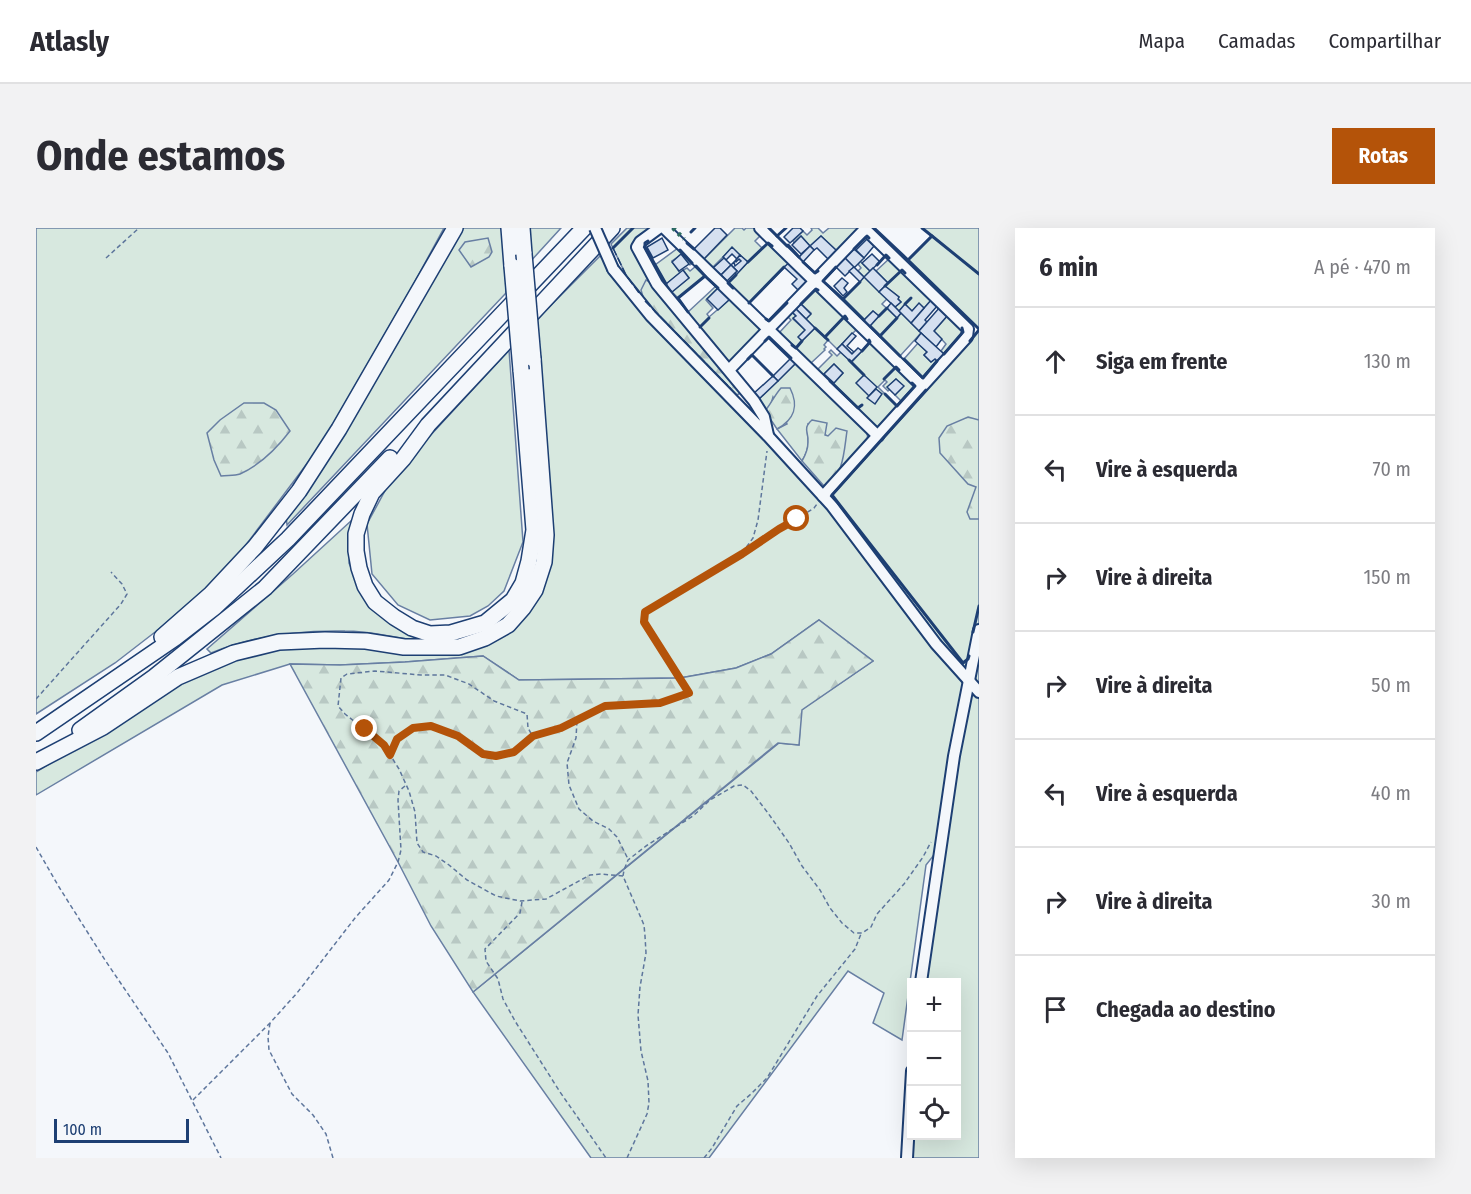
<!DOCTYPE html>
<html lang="pt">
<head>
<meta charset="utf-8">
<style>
	:root { --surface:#fff; --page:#f2f2f3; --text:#2b2b33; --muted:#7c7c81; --line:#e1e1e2; --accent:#b45309 }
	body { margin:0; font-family:"Fira Sans Condensed",sans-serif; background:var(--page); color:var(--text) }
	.controls { position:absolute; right:18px; bottom:18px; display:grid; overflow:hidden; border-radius:0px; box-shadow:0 6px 24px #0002 }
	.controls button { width:54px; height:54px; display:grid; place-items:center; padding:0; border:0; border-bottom:2px solid var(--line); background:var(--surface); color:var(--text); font:30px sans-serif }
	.scale { position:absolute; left:18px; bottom:15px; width:135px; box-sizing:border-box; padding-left:6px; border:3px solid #1d3f73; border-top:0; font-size:16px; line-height:21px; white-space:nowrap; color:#1d3f73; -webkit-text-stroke:4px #f4f7fb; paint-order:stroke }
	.stop { position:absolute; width:18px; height:18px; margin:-14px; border:4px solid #b45309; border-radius:50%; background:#fff }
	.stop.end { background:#b45309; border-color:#fff; box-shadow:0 2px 6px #0008 }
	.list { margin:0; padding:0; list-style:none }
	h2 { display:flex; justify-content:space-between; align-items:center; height:78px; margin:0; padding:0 24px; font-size:26px }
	h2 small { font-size:20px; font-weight:400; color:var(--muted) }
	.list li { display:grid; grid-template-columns:39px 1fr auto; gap:18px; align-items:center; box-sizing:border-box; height:108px; padding:0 24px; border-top:2px solid var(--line) }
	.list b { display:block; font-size:22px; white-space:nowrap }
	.list em { font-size:20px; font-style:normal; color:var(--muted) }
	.icon { flex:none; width:33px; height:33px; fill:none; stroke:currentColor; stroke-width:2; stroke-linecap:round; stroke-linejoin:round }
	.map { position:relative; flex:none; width:943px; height:930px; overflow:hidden; border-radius:0px }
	header { display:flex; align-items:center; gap:36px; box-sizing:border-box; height:84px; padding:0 30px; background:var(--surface); border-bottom:2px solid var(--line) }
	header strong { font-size:28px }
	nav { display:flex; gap:33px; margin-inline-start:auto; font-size:21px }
	.intro { display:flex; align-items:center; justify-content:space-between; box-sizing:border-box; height:144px; padding:0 36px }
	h1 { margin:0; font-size:42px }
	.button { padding:15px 27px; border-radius:0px; background:var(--accent); color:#fff; font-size:21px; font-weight:700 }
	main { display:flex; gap:36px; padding:0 36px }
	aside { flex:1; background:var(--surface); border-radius:0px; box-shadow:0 6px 24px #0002 }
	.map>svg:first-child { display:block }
</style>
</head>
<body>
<header>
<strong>Atlasly</strong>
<nav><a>Mapa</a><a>Camadas</a><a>Compartilhar</a></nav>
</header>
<div class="intro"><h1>Onde estamos</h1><a class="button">Rotas</a></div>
<main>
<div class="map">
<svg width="943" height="930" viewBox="0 0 943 930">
	<defs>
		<pattern id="forest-firs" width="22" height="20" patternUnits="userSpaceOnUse" patternTransform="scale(1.5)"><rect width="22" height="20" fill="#d7e8df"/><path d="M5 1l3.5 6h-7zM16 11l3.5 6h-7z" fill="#b8c8c3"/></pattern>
	</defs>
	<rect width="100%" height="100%" fill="#f4f7fb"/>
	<g fill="#d7e8df" stroke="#687fa3" stroke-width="1.5">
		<path d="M0 0H408L377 57 285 217 191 342 123 401 79 435 0 486Z"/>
		<path d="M421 0H468L470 65 251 297 250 288Z"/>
		<path d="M490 0H525L493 35Z"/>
		<path d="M591 0H617L601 12 614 54 608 72 590 47 575 16Z"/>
		<path d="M699 0H706L708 2 710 0H718L725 7 719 13 726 20 732 15 753 35 713 75 692 55 712 34 696 20 676 40 668 31Z"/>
		<path d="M775 0H782L787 5 793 0H822V2L801 23 785 8 774 18 765 8 758 15 757 13 767 3 771 7 776 2Z"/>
		<path d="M886 0H943V101L872 32 895 8Z"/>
		<path d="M642 20 656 35 654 37 645 27 636 33 644 45 630 56 619 37Z"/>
		<path d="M569 23 577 41 796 277 795 264 943 102V930H871L876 908H920V754H886L901 623 890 637 866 812 837 795 848 765 812 743 673 930H555L437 764 743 515 763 517 765 482 837 433 783 392 735 426 700 440 644 450 483 452 447 428 369 434 304 437 254 436 186 457 0 567V544L108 478 142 454 197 430 244 418 444 417 499 362 497 95Z"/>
		<path d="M854 30 896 71 888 80 883 76 876 83 869 76 863 83 859 79 865 74 862 71 863 69 849 58 852 55 840 43Z"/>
		<path d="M824 33 834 43 851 71 846 76 861 90 865 85 885 105 864 128 834 98 843 88 837 83 828 92 807 71 828 49 822 43 825 40 822 36Z"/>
		<path d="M660 38 669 48 642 70 636 64 653 50 647 42 651 40 654 43Z"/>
		<path d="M680 58 682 60 670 72 677 80 671 86 673 89 694 71 726 102 693 135H689L652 84Z"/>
		<path d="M780 61 821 101 801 121 792 112 788 117 790 119 788 121 789 122 775 135 743 105 755 92 752 89 756 84 760 88 757 91 769 102 767 112 779 100 770 91 775 85 765 76Z"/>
		<path d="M912 87 927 102V104L908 126 905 123 910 116 898 103Z"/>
		<path d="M834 114 879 158 865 173 859 167 867 158 860 151 852 159 854 161 852 163 847 158 851 154 849 152 842 159 862 179 842 200 797 156 807 145 798 136 787 147 782 141 796 127 793 124 795 122 801 128 805 124 816 134Z"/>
		<path d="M882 115 891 124 888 127 895 134 899 131 901 133 887 150 868 131Z"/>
		<path d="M473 122 487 314 468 363 452 378 434 388 394 392 362 377 336 346 331 296 357 248Z"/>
		<path d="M760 135 831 205 832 212 801 247 792 208 789 207 772 196C770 203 772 205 772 212 773 219 769 228 766 233L741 201 751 196 737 169 735 176 729 183 722 172Z"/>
		<path d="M316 292 313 335 328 368 382 407 379 412C356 409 332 403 309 403 264 402 217 408 175 425L171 421 257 346Z"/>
	</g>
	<g fill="url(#forest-firs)" stroke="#687fa3" stroke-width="1.5">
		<path d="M452 10 456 24 453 29 435 39 423 22 429 14Z"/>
		<path d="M610 52 614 54 706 164 701 167 608 72 605 62Z"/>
		<path d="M745 160H754C763 178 759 191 741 201L729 183C735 176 738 168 745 160Z"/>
		<path d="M208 175H228L240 182 254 203C241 220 224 237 204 246 198 248 191 247 185 248L178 232 171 205 184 192Z"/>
		<path d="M932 189 943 192V291H934L931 284 940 259 932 256 904 225 903 210 911 198Z"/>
		<path d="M776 192 791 195 789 207 792 208 800 200 811 203C808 222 808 250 788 258L766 233C769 228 772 221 772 214 773 204 766 201 776 192Z"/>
		<path d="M783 392 837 433 766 482 763 517 742 515 437 764 395 698 362 634 254 436 304 437 369 434 447 428 483 452 644 450 700 440 735 426Z"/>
	</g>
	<g fill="#d5e0f0" stroke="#1d3f73" stroke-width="1.5">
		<path d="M679 0H684L691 7 668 31 658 21Z"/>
		<path d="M757 0H764L767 3 754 15 748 9Z"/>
		<path d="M765 8 774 18 765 26 756 17Z"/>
		<path d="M785 8 801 23 793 32 781 20 778 22 774 18Z"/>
		<path d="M626 10 632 22 617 30 611 19Z"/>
		<path d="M831 11 838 18 828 30 820 22Z"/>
		<path d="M774 18 778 22 767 34 763 29Z"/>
		<path d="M696 19 704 27 701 31 696 26 690 32 687 29Z"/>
		<path d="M818 21 828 30 818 40 809 30Z"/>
		<path d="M645 26 653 36 643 43 636 34Z"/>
		<path d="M836 26 844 34 834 43 826 35Z"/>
		<path d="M704 27 712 34 700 47 699 45 701 43 695 37 698 34 699 38 705 33 703 31 700 34 699 33Z"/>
		<path d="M688 30 695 37 685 47 677 40Z"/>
		<path d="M809 30 818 39 809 48 800 39Z"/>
		<path d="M753 35 772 53 762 62 756 56 761 51 748 39Z"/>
		<path d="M695 37 701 43 691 53 685 47Z"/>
		<path d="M818 39 828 49 824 54 813 43Z"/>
		<path d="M837 40 852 55 843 64 828 49Z"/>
		<path d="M647 42 653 50 636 64 630 56Z"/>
		<path d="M806 50 812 55 808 60 811 64 807 68 798 58Z"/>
		<path d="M849 58 863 69 862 71 865 74 859 79 843 64Z"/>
		<path d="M682 60 694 71 682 82 671 71Z"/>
		<path d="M896 71 902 77 889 92 891 94 883 103 875 95Z"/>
		<path d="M855 75 865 85 861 90 851 80Z"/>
		<path d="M883 75 888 80 875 95 863 83 869 76 876 83Z"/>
		<path d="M765 76 775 86 770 91 760 81Z"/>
		<path d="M904 79 912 87 898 103 906 111 900 119 883 103Z"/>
		<path d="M760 81 779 100 766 113 762 109 769 102 757 90 760 88 756 84Z"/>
		<path d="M837 83 843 88 834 98 828 92Z"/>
		<path d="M816 105 820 108 811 118 818 124 816 126 806 116Z"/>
		<path d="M885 105 908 126 901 133 899 131 895 134 888 127 891 124 879 113Z"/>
		<path d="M806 116 816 126 822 120 826 123 815 134 801 121Z"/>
		<path d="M755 130 760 135 742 153 737 148Z"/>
		<path d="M798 136 807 145 798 155 788 146Z"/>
		<path d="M828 147 841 159 833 168 820 155Z"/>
		<path d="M737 148 742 153 722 172 717 166Z"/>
		<path d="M860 151 868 158 859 167 851 159Z"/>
		<path d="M840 161 846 166 839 176 831 170Z"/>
	</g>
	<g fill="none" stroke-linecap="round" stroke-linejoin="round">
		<defs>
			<g id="minor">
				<path d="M623 0 604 14 601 19 621 56 718 173 728 189 732 207"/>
				<path d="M628 0 842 208"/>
				<path d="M724 0 886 158"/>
				<path d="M577 41 615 88 732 208 796 278 900 416 943 464"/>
				<path d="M693 142 829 1"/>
				<path d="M787 268 931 109 932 101 828 0"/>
				<path d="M885 754 918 528 943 402"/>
				<path d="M871 930 876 843"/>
			</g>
			<g id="highway">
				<path d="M473 0 476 38"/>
				<path d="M486 0 488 26"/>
				<path d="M485 142 498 302 493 333 487 355 477 372 449 395 415 405 394 406 376 400 358 389 339 374 329 358 323 340 320 323V306L326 286 336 265 367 231 392 197 576 0"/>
				<path d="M126 409 175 366 219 319 263 263 303 201 419 0"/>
				<path d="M44 502 118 449 229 360 354 230"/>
				<path d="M0 505 139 410 179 379 252 311 548 0"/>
				<path d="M0 534 67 499 142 449 198 425 243 414 289 412 330 413 368 419H423L449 410 472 397 487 380 499 362 508 334 510 307 497 131"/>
			</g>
		</defs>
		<use href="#minor" stroke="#1d3f73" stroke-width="14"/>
		<use href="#highway" stroke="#1d3f73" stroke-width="18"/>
		<g stroke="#5e769c" stroke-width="1.5" stroke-dasharray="4.5 3" stroke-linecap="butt">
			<path d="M70 30 103 0"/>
			<path d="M706 325 717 310 722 292 731 223"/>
			<path d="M0 471 85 376 91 366 86 356 75 344"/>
			<path d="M541 493 540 510 531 535 533 557 543 581 557 593 573 601 581 609 592 631"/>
			<path d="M354 527C356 521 358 514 362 510 379 494 404 497 423 509 431 513 438 521 446 525 463 533 485 522 496 509"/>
			<path d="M0 619 23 659 69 732 132 825 185 930"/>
			<path d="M587 648 565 646 554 647 510 671 484 673 460 668 431 652 413 637 400 628 387 624 381 615 379 584 373 563 363 541 348 517 309 486 302 478 305 450 311 446 339 443 385 447H409L433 456 458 473 491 486 492 500 497 509 525 500 569 478 624 475 653 465 608 394 609 384 706 325 743 301 761 291 778 280 781 276"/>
			<path d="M486 674 484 685 449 721 450 733 462 751 467 771 479 793 524 864 570 930"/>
			<path d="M234 795 232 809 233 822 256 866 277 887 290 906 297 930"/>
			<path d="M157 872 234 795 261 765 319 690 353 652 362 634 365 622 362 572 363 563 369 558"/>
			<path d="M591 930 611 886 613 875 612 853 605 823 602 787 604 759 610 725 609 708 608 697 587 648 588 642 592 632 610 618 657 588 674 572 698 558 707 557 715 563 732 585 753 615 766 638 784 662 794 680 806 695 818 705H826L835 699 841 686 868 656 887 629 895 614"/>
			<path d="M668 930 676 920 701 878 715 866 731 850 781 768 819 721 825 706"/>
		</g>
		<use href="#minor" stroke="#f4f7fb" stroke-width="10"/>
		<use href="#highway" stroke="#f4f7fb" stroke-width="15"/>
		<defs>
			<path id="minor-bridge" d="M559 0 577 41"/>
			<g id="highway-bridge">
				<path d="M488 26 497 131"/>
				<path d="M476 38 485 142"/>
			</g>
		</defs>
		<use href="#minor-bridge" stroke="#1d3f73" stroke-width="14" stroke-linecap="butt"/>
		<use href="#highway-bridge" stroke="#1d3f73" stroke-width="18" stroke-linecap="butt"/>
		<use href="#minor-bridge" stroke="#f4f7fb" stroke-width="10"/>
		<use href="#highway-bridge" stroke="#f4f7fb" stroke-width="15"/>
		<path stroke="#2c6c60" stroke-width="4.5" stroke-dasharray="3 4.5" stroke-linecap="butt" d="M637 0 648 11"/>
		<g stroke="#1d3f73" stroke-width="1.5" stroke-dasharray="8 3" stroke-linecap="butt">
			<path d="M577 20 590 47 603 65"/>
			<path d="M609 73 695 161"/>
		</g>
		<g stroke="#1d3f73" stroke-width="3">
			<path d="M733 0 751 18"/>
			<path d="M838 0 872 32"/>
			<path d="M886 0 896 8"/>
			<path d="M655 4 659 0"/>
			<path d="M741 8 750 0"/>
			<path d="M612 13 609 15V19L630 56"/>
			<path d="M651 15 658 21"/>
			<path d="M752 17 763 29"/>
			<path d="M577 20 597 0"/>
			<path d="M818 21 831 8 833 10"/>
			<path d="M644 22 656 35"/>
			<path d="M712 34 732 15 736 18"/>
			<path d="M767 34 779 45 782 43"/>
			<path d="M841 37 850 27 853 30"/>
			<path d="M660 38 669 48"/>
			<path d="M800 39 787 53 807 71 824 54"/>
			<path d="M943 46 896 8 872 32 943 101"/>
			<path d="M849 58 866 42 869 45"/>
			<path d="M697 60 692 55 700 47"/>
			<path d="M807 71 828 92"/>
			<path d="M713 75 748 39"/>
			<path d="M765 76 780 61 782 62"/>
			<path d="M869 76 875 70"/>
			<path d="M652 84 642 70 669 48 682 60"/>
			<path d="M843 88 851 80"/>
			<path d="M730 91 733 93 751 75"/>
			<path d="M834 98 864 128"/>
			<path d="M664 99 673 90"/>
			<path d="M779 100 792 112"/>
			<path d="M844 108 861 90"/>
			<path d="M789 109 809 88 811 91"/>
			<path d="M729 113 733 109 755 130"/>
			<path d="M934 113 943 102"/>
			<path d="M756 117 760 120 766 113"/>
			<path d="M826 123 834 114 833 112"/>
			<path d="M908 126 927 104 926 100"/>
			<path d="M712 131 716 127 737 148"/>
			<path d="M868 131 887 150 901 133"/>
			<path d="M813 132 828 147"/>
			<path d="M848 151 860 139 863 142"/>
			<path d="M794 153 822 180 826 177"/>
			<path d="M890 162 796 267 927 435 932 431 933 428"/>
			<path d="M849 166 861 178 879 158 876 155"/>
			<path d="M937 404 943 378"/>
		</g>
	</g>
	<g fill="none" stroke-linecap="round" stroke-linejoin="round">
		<path stroke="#b45309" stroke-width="8" d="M329 501 348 517 354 527 361 511 377 500 395 498 422 508 447 526 460 528 478 524 497 508 525 500 569 478 624 475 653 465 608 394 609 384 706 326 743 301 761 291"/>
	</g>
</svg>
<div class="controls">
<button>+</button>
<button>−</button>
<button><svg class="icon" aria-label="locate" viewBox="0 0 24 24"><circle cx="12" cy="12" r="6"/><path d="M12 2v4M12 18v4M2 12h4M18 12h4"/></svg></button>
</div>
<div class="scale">100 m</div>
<div class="stop" style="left:761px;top:291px"></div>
<div class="stop end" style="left:329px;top:501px"></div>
</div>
<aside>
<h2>6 min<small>A pé · 470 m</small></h2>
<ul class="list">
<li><svg class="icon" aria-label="ahead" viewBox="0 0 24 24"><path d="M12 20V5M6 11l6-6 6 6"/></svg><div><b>Siga em frente</b></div><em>130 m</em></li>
<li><svg class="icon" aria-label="left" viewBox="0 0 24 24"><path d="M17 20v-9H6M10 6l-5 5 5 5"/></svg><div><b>Vire à esquerda</b></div><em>70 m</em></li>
<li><svg class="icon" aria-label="right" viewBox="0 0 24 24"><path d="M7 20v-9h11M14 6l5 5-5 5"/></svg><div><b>Vire à direita</b></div><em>150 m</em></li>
<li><svg class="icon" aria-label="right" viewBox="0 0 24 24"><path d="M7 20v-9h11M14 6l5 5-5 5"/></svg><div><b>Vire à direita</b></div><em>50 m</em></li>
<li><svg class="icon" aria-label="left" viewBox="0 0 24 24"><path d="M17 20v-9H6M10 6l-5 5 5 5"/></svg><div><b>Vire à esquerda</b></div><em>40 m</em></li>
<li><svg class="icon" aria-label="right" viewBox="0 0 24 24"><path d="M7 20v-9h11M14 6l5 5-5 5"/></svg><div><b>Vire à direita</b></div><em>30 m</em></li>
<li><svg class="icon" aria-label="arrive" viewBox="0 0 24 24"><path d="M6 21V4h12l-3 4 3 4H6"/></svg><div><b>Chegada ao destino</b></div></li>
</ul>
</aside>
</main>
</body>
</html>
